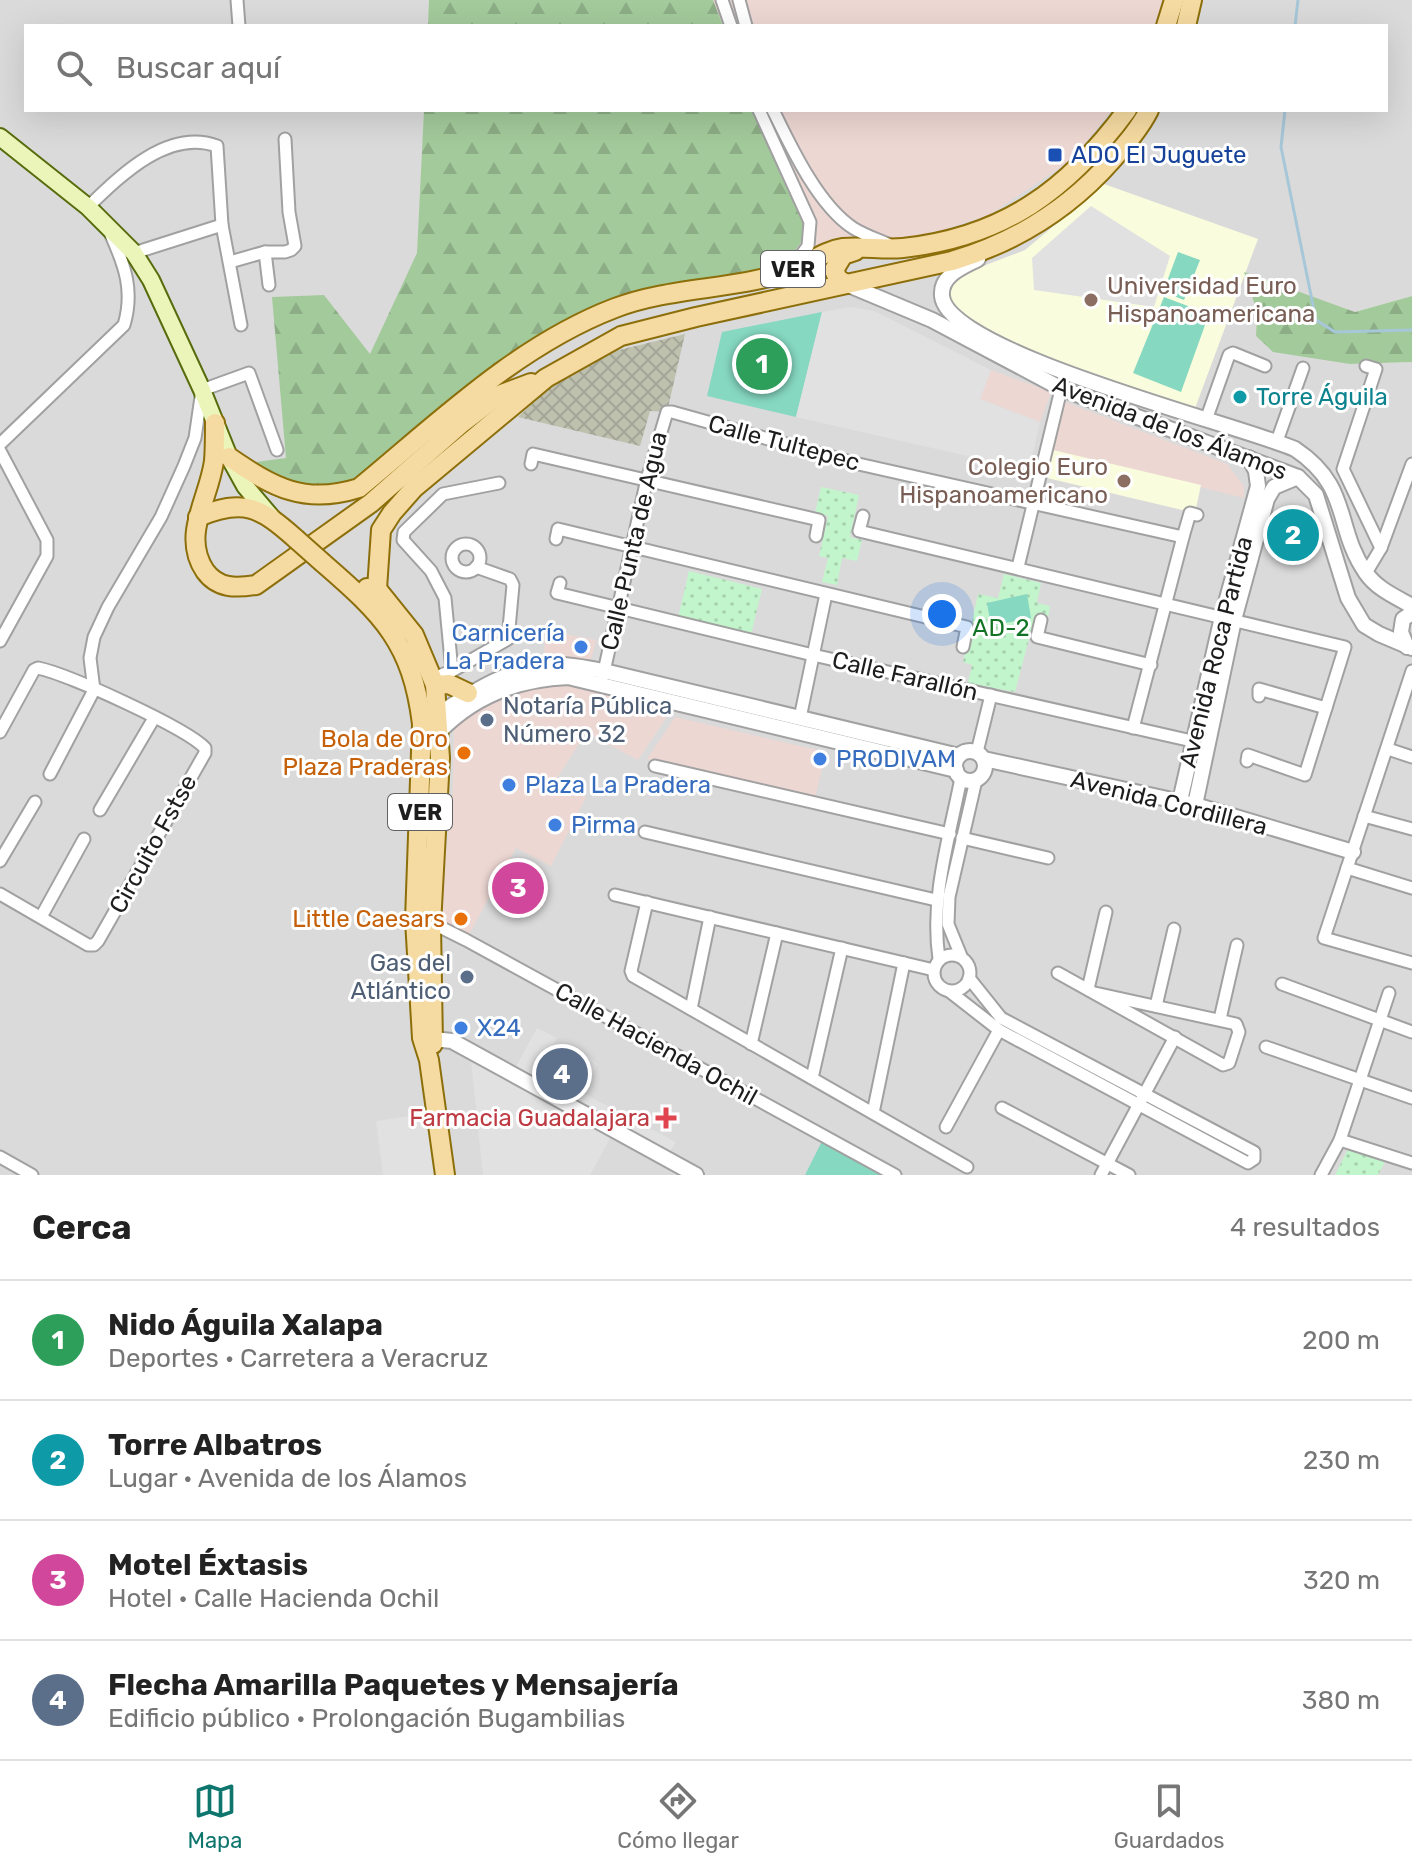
<!DOCTYPE html>
<html lang="es">
<head>
<meta charset="utf-8">
<style>
	:root { --surface:#fff; --page:#f2f2f2; --text:#222; --muted:#767676; --line:#e0e0e0; --accent:#0f766e }
	body { margin:0; font-family:Rubik,sans-serif; background:var(--page); color:var(--text) }
	.you { position:absolute; left:942px; top:614px; width:28px; height:28px; margin:-20px; border:6px solid #fff; border-radius:50%; background:#1a73e8; box-shadow:0 0 0 12px #1a73e833 }
	.badge { display:grid; place-items:center; width:52px; height:52px; border-radius:50%; background:var(--accent); color:#fff; font-size:26px; font-weight:700 }
	.pin { position:absolute; translate:-50% -50%; border:4px solid #fff; box-shadow:0 2px 8px #0006 }
	.list { margin:0; padding:0; list-style:none }
	h2 { display:flex; justify-content:space-between; align-items:center; height:104px; margin:0; padding:0 32px; font-size:34px }
	h2 small { font-size:26px; font-weight:400; color:var(--muted) }
	.list li { display:grid; grid-template-columns:52px 1fr auto; gap:24px; align-items:center; box-sizing:border-box; height:120px; padding:0 32px; border-top:2px solid var(--line) }
	.list b { display:block; font-size:30px; white-space:nowrap }
	.list p { margin:0; font-size:26px; white-space:nowrap; color:var(--muted) }
	.list em { font-size:26px; font-style:normal; color:var(--muted) }
	.icon { flex:none; width:44px; height:44px; fill:none; stroke:currentColor; stroke-width:2; stroke-linecap:round; stroke-linejoin:round }
	.map { position:relative; flex:none; width:1412px; height:1175px; overflow:hidden }
	.search { position:absolute; background:var(--surface); box-shadow:0 8px 32px #0002; left:24px; right:24px; top:24px; height:88px; display:flex; align-items:center; gap:20px; box-sizing:border-box; padding:0 28px; border-radius:0px; color:var(--muted); font-size:30px }
	.sheet { height:584px; background:var(--surface) }
	nav { display:flex; justify-content:space-around; align-items:center; box-sizing:border-box; height:112px; border-top:2px solid var(--line); background:var(--surface); font-size:22px; color:var(--muted) }
	nav a { display:grid; justify-items:center; gap:4px }
	nav .on { color:var(--accent) }
	.map>svg:first-child { display:block }
</style>
</head>
<body>
<div class="map">
<svg width="1412" height="1175" viewBox="0 0 1412 1175">
	<defs>
		<pattern id="construction-cross-hatch" width="8" height="8" patternUnits="userSpaceOnUse" patternTransform="scale(2)"><rect width="8" height="8" fill="#bfc1af"/><path d="M0 0l8 8M0 8l8-8" fill="none" stroke="#a4a596"/></pattern>
		<pattern id="forest-firs" width="22" height="20" patternUnits="userSpaceOnUse" patternTransform="scale(2)"><rect width="22" height="20" fill="#a3ca9b"/><path d="M5 1l3.5 6h-7zM16 11l3.5 6h-7z" fill="#8cad85"/></pattern>
		<pattern id="park-dots" width="8" height="8" patternUnits="userSpaceOnUse" patternTransform="scale(2)"><rect width="8" height="8" fill="#c3f5cc"/><path d="M2 2h.1M6 6h.1" fill="none" stroke="#a7d2af" stroke-width="1.8" stroke-linecap="round"/></pattern>
	</defs>
	<rect width="100%" height="100%" fill="#edebe3"/>
	<path fill="#dbdada" fill-rule="evenodd" d="M0 0H1412V296L1355 312 1244 273 1257 312 1256 336 1350 364 1412 362V1175H0ZM26 26H1386V110H26Z"/>
	<g fill="#edd7d3">
		<path d="M713 0H1162L1155 26H723Z"/>
		<path d="M757 110H1112L1071 160 989 215 920 237 789 259 802 222Z"/>
		<path d="M991 370 1051 392 1040 422 980 399Z"/>
		<path d="M1065 402 1227 464 1244 486V498L1053 450Z"/>
		<path d="M559 633 596 640 592 656 576 687 672 709 638 760 586 732 556 780 586 797 551 866 516 848 466 940 438 926 453 790 454 728 464 715 532 687 546 684 544 634Z"/>
		<path d="M675 717 826 752 815 798 647 759Z"/>
	</g>
	<g fill="#f9fddd">
		<path d="M1104 184 1258 239 1194 411 1055 362 964 318 946 296 952 278 1025 250Z"/>
		<path d="M1053 450 1201 485 1195 513 1047 478Z"/>
	</g>
	<path fill="url(#construction-cross-hatch)" d="M685 334 667 412 650 411 640 446 518 417 560 377 615 351Z"/>
	<g fill="url(#forest-firs)">
		<path d="M429 0H713L723 26H428Z"/>
		<path d="M424 110H757L807 234 789 259 768 269 576 323 361 479 318 492 285 485 249 463 286 458 272 297 324 295 370 354 417 253Z"/>
		<path d="M1244 272 1355 312 1412 296V362L1350 364 1273 352 1256 336 1257 312Z"/>
	</g>
	<g fill="url(#park-dots)">
		<path d="M821 487 859 495 850 537 862 540 857 561 842 558 837 585 822 582 828 558 819 556 828 516 815 513Z"/>
		<path d="M689 571 762 589 751 635 678 618Z"/>
		<path d="M1004 574 1041 583 1037 603 1050 606 1048 618 1035 616 1015 692 968 683 972 665 963 662 978 594 998 598Z"/>
		<path d="M1348 1149 1386 1160 1378 1175H1335Z"/>
	</g>
	<g fill="#86d8c1">
		<path d="M1178 252 1200 260 1184 300 1163 292Z"/>
		<path d="M1164 297 1209 314 1181 392 1133 373Z"/>
		<path d="M822 312 796 417 707 396 722 332Z"/>
		<path d="M1027 594 1031 618 991 626 987 603Z"/>
		<path d="M823 1139 888 1175H805Z"/>
	</g>
	<g fill="#e1e1e1">
		<path d="M1091 206 1170 256 1154 307 1034 290 1032 258Z"/>
		<path d="M851 307 874 311 991 370 980 399 1040 422 1029 470 796 417 822 312Z"/>
		<path d="M537 1028 557 1038 540 1070 565 1083 583 1052 598 1064 583 1093 676 1142 666 1158 614 1131 590 1175H483L470 1051 512 1074Z"/>
		<path d="M430 1113 439 1175H383L376 1121Z"/>
	</g>
	<g fill="none" stroke-linecap="round" stroke-linejoin="round">
		<g stroke="#a6c7d8" stroke-width="3">
			<path d="M1295 26 1298 0"/>
			<path d="M1285 110 1281 147 1316 320 1335 332 1412 330"/>
		</g>
		<defs>
			<g id="minor">
				<path d="M237 0 239 26"/>
				<path d="M722 0 731 26"/>
				<path d="M739 0 746 26"/>
				<path d="M759 110 810 222 808 246 794 265"/>
				<path d="M773 110C791 147 818 205 853 228 864 235 876 239 888 244"/>
				<path d="M88 207C120 176 168 128 217 146L222 225 241 325"/>
				<path d="M265 252 269 285"/>
				<path d="M134 253 222 225"/>
				<path d="M230 262 265 252H285L291 250 295 246 289 212 285 139"/>
				<path d="M1366 366 1376 369 1343 469 1381 548"/>
				<path d="M1206 420 1229 355 1233 353 1265 366"/>
				<path d="M1277 441 1303 368"/>
				<path d="M0 444 124 325C134 291 125 266 111 235"/>
				<path d="M0 451 47 540V556L0 641"/>
				<path d="M531 464 533 454 819 520 816 536"/>
				<path d="M863 516 859 531 1345 647 1305 775 1248 755 1247 761"/>
				<path d="M556 539 558 529 967 627 963 647"/>
				<circle cx="466" cy="558" r="14"/>
				<path d="M1018 567 1065 373"/>
				<path d="M1366 573 1381 548 1412 464"/>
				<path d="M560 583 557 593 813 655 1192 741"/>
				<path d="M1041 620 1037 637 1151 665"/>
				<path d="M452 671 445 598 431 571 403 540 404 532 443 494 499 483"/>
				<path d="M1412 671 1324 938 1412 963"/>
				<path d="M603 676 647 479 667 412H672L854 463 1183 537"/>
				<path d="M433 678 452 671 508 639 513 585 510 579 476 567"/>
				<path d="M1259 696V689L1326 708"/>
				<path d="M800 718 826 594"/>
				<path d="M1133 728 1183 537 1190 513 1197 515"/>
				<path d="M0 732 34 670 38 668C68 674 186 728 205 748V753L98 941 94 945H88L0 894"/>
				<path d="M1388 749 1412 757"/>
				<path d="M977 752 991 695"/>
				<path d="M655 766 950 834"/>
				<path d="M50 774 94 690 90 658 94 637 108 607 161 517 184 466 195 438 202 390 249 373 277 450"/>
				<path d="M100 810 154 718"/>
				<path d="M1364 816 1412 829"/>
				<path d="M645 832 936 900"/>
				<path d="M962 838 1048 858"/>
				<path d="M0 861 35 802"/>
				<path d="M1347 868 1412 888"/>
				<path d="M615 895 934 970"/>
				<path d="M647 902 631 971 633 976 967 1167"/>
				<path d="M41 917 84 839"/>
				<path d="M427 923 438 926 466 940 895 1175"/>
				<circle cx="952" cy="973" r="18"/>
				<path d="M961 956 948 924 949 897 976 780"/>
				<path d="M939 959C930 898 949 839 961 778"/>
				<path d="M1058 973 1223 1065 1229 1063 1239 1032 1236 1024 1095 993"/>
				<path d="M1282 984 1412 1032"/>
				<path d="M1088 989 1106 912"/>
				<path d="M949 991 999 1030 1248 1163 1254 1159V1152L1001 1018 969 978"/>
				<path d="M1156 1006 1174 929"/>
				<path d="M691 1009 710 917"/>
				<path d="M1220 1019 1237 945"/>
				<path d="M751 1044 777 933"/>
				<path d="M1266 1047 1412 1098"/>
				<path d="M812 1078 842 948"/>
				<path d="M1002 1108 1129 1175"/>
				<path d="M873 1113 904 963"/>
				<path d="M946 1127 999 1030"/>
				<path d="M1340 1140 1412 1163"/>
				<path d="M0 1157 32 1175"/>
				<path d="M1101 1175 1175 1037"/>
				<path d="M1321 1175 1340 1140 1389 993"/>
			</g>
			<g id="tertiary">
				<path d="M978 259C963 267 940 275 942 296 947 353 1240 425 1295 449 1352 487 1334 527 1366 573 1377 589 1396 597 1412 606"/>
				<path d="M846 284 932 320 1060 388 1298 477 1316 495 1348 598 1364 625 1379 634 1412 648"/>
				<path d="M1407 647 1401 632 1403 619 1412 613"/>
				<path d="M431 719C469 694 512 664 561 665 575 665 590 669 604 671L959 756"/>
				<path d="M439 732C474 696 518 679 568 677L956 770"/>
				<circle cx="970" cy="766" r="15"/>
				<path d="M984 759 1195 805 1353 852"/>
				<path d="M1180 801 1222 617 1258 486 1256 471 1249 458"/>
				<path d="M1195 805 1234 620 1267 499 1274 487 1298 477"/>
				<path d="M423 1038 452 1041 696 1175"/>
			</g>
			<path id="secondary" d="M0 137 88 207 134 253 151 280 202 390 229 457 245 486 273 519"/>
			<g id="primary">
				<path d="M1166 26 1174 0"/>
				<path d="M1186 26 1192 0"/>
				<path d="M846 284 838 279 834 270 843 255 855 251"/>
				<path d="M215 423C215 436 215 449 214 461 209 499 181 535 205 571 218 589 236 588 256 585L371 503 462 423 499 395 531 383"/>
				<path d="M229 457C274 488 305 505 359 488 439 422 518 345 615 308 670 287 732 290 787 272 806 266 822 251 843 248 863 246 883 250 903 248 1004 237 1068 190 1127 110"/>
				<path d="M198 517C244 498 260 507 296 539"/>
				<path d="M323 563C383 615 412 643 422 724L415 920 422 1038 429 1060 445 1175"/>
				<path d="M367 588 377 589 414 635 435 685 440 758 431 925 433 1044"/>
				<path d="M377 589 381 530 392 513 414 488 546 378 621 336 696 317 952 261C1016 242 1068 210 1112 160 1125 145 1140 128 1149 110"/>
				<path d="M435 685 449 684 468 693"/>
			</g>
		</defs>
		<use href="#minor" stroke="#a1a1a1" stroke-width="15"/>
		<use href="#tertiary" stroke="#a1a1a1" stroke-width="18"/>
		<use href="#secondary" stroke="#576c0c" stroke-width="20"/>
		<use href="#primary" stroke="#8c6f0a" stroke-width="22"/>
		<use href="#minor" stroke="#fff" stroke-width="11"/>
		<use href="#tertiary" stroke="#fff" stroke-width="14"/>
		<use href="#secondary" stroke="#ebf5ba" stroke-width="16"/>
		<use href="#primary" stroke="#f5daa1" stroke-width="18"/>
		<defs>
			<path id="primary-bridge" d="M296 539 323 563"/>
		</defs>
		<use href="#primary-bridge" stroke="#8c6f0a" stroke-width="22" stroke-linecap="butt"/>
		<use href="#primary-bridge" stroke="#f5daa1" stroke-width="18"/>
	</g>
	<rect fill="#1a4fb4" stroke="#fff" stroke-width="3" x="1047" y="147" width="16" height="16" rx="4"/>
	<g fill="#8d6e63" stroke="#fff" stroke-width="3">
		<circle cx="1091" cy="300" r="8"/>
		<circle cx="1124" cy="481" r="8"/>
	</g>
	<circle fill="#0f9aa8" stroke="#fff" stroke-width="3" cx="1240" cy="397" r="8"/>
	<g fill="#3f7fe0" stroke="#fff" stroke-width="3">
		<circle cx="581" cy="647" r="8"/>
		<circle cx="820" cy="759" r="8"/>
		<circle cx="509" cy="785" r="8"/>
		<circle cx="555" cy="825" r="8"/>
		<circle cx="461" cy="1028" r="8"/>
	</g>
	<g fill="#5c6f8a" stroke="#fff" stroke-width="3">
		<circle cx="487" cy="720" r="8"/>
		<circle cx="467" cy="977" r="8"/>
	</g>
	<g fill="#e8710a" stroke="#fff" stroke-width="3">
		<circle cx="464" cy="753" r="8"/>
		<circle cx="461" cy="919" r="8"/>
	</g>
	<path fill="#e0444e" stroke="#fff" stroke-width="3" d="M662 1106h8v8h8v8h-8v8h-8v-8h-8v-8h8z"/>
	<g text-anchor="middle" stroke-width="6" stroke-linejoin="round" paint-order="stroke">
		<g fill="#fff" stroke="#616161" stroke-width="2">
			<rect x="761" y="251" width="64" height="36" rx="6"/>
			<rect x="388" y="794" width="64" height="36" rx="6"/>
		</g>
		<g font-size="22" font-weight="bold" fill="#1d1d1d">
			<text x="793" y="277">VER</text>
			<text x="420" y="820">VER</text>
		</g>
		<g font-size="24" fill="#164399" stroke="#fff" text-anchor="start">
			<text x="1071" y="163">ADO El Juguete</text>
		</g>
		<g font-size="24" fill="#785e54" stroke="#fff" text-anchor="start">
			<text x="1107" y="294">Universidad Euro<tspan x="1107" dy="28">Hispanoamericana</tspan></text>
			<text x="1108" y="475" text-anchor="end">Colegio Euro<tspan x="1108" dy="28">Hispanoamericano</tspan></text>
		</g>
		<g font-size="24" fill="#0d838f" stroke="#fff" text-anchor="start">
			<text x="1256" y="405">Torre Águila</text>
		</g>
		<g font-size="24" fill="#1d1d1d" stroke="#fff">
			<text transform="translate(1170 428) rotate(21)" y="8">Avenida de los Álamos</text>
			<text transform="translate(784 443) rotate(15)" y="8">Calle Tultepec</text>
			<text transform="translate(634 541) rotate(-77)" y="8">Calle Punta de Agua</text>
			<text transform="translate(1216 652) rotate(-76)" y="8">Avenida Roca Partida</text>
			<text transform="translate(905 676) rotate(13)" y="8">Calle Farallón</text>
			<text transform="translate(1169 803) rotate(14)" y="8">Avenida Cordillera</text>
			<text transform="translate(153 844) rotate(-61)" y="8">Circuito Fstse</text>
			<text transform="translate(656 1044) rotate(29)" y="8">Calle Hacienda Ochil</text>
		</g>
		<g font-size="24" fill="#137325" stroke="#fff">
			<text x="1001" y="636">AD-2</text>
		</g>
		<g font-size="24" fill="#366cbe" stroke="#fff" text-anchor="start">
			<text x="565" y="641" text-anchor="end">Carnicería<tspan x="565" dy="28">La Pradera</tspan></text>
			<text x="836" y="767">PRODIVAM</text>
			<text x="525" y="793">Plaza La Pradera</text>
			<text x="571" y="833">Pirma</text>
			<text x="477" y="1036">X24</text>
		</g>
		<g font-size="24" fill="#4e5e75" stroke="#fff" text-anchor="start">
			<text x="503" y="714">Notaría Pública<tspan x="503" dy="28">Número 32</tspan></text>
			<text x="451" y="971" text-anchor="end">Gas del<tspan x="451" dy="28">Atlántico</tspan></text>
		</g>
		<g font-size="24" fill="#c56008" stroke="#fff" text-anchor="end">
			<text x="448" y="747">Bola de Oro<tspan x="448" dy="28">Plaza Praderas</tspan></text>
			<text x="445" y="927">Little Caesars</text>
		</g>
		<g font-size="24" fill="#be3a42" stroke="#fff" text-anchor="end">
			<text x="650" y="1126">Farmacia Guadalajara</text>
		</g>
	</g>
</svg>
<div class="you"></div>
<div class="pin badge" style="left:762px;top:364px;background:#2e9e5b">1</div>
<div class="pin badge" style="left:1293px;top:535px;background:#0f9aa8">2</div>
<div class="pin badge" style="left:518px;top:888px;background:#d1479c">3</div>
<div class="pin badge" style="left:562px;top:1074px;background:#5c6f8a">4</div>
<div class="search"><svg class="icon" aria-label="search" viewBox="0 0 24 24"><circle cx="10" cy="10" r="6"/><path d="M15 15l6 6"/></svg>Buscar aquí</div>
</div>
<section class="sheet">
<h2>Cerca<small>4 resultados</small></h2>
<ul class="list">
<li><span class="badge" style="background:#2e9e5b">1</span><div><b>Nido Águila Xalapa</b><p>Deportes · Carretera a Veracruz</p></div><em>200 m</em></li>
<li><span class="badge" style="background:#0f9aa8">2</span><div><b>Torre Albatros</b><p>Lugar · Avenida de los Álamos</p></div><em>230 m</em></li>
<li><span class="badge" style="background:#d1479c">3</span><div><b>Motel Éxtasis</b><p>Hotel · Calle Hacienda Ochil</p></div><em>320 m</em></li>
<li><span class="badge" style="background:#5c6f8a">4</span><div><b>Flecha Amarilla Paquetes y Mensajería</b><p>Edificio público · Prolongación Bugambilias</p></div><em>380 m</em></li>
</ul>
</section>
<nav>
<a class="on"><svg class="icon" aria-label="map" viewBox="0 0 24 24"><path d="M3 6l6-2 6 2 6-2v14l-6 2-6-2-6 2zM9 4v14M15 6v14"/></svg>Mapa</a>
<a><svg class="icon" aria-label="directions" viewBox="0 0 24 24"><path d="M12 3l9 9-9 9-9-9zM9 14v-3h6M13 9l2 2-2 2"/></svg>Cómo llegar</a>
<a><svg class="icon" aria-label="saved" viewBox="0 0 24 24"><path d="M7 4h10v16l-5-4-5 4z"/></svg>Guardados</a>
</nav>
</body>
</html>
